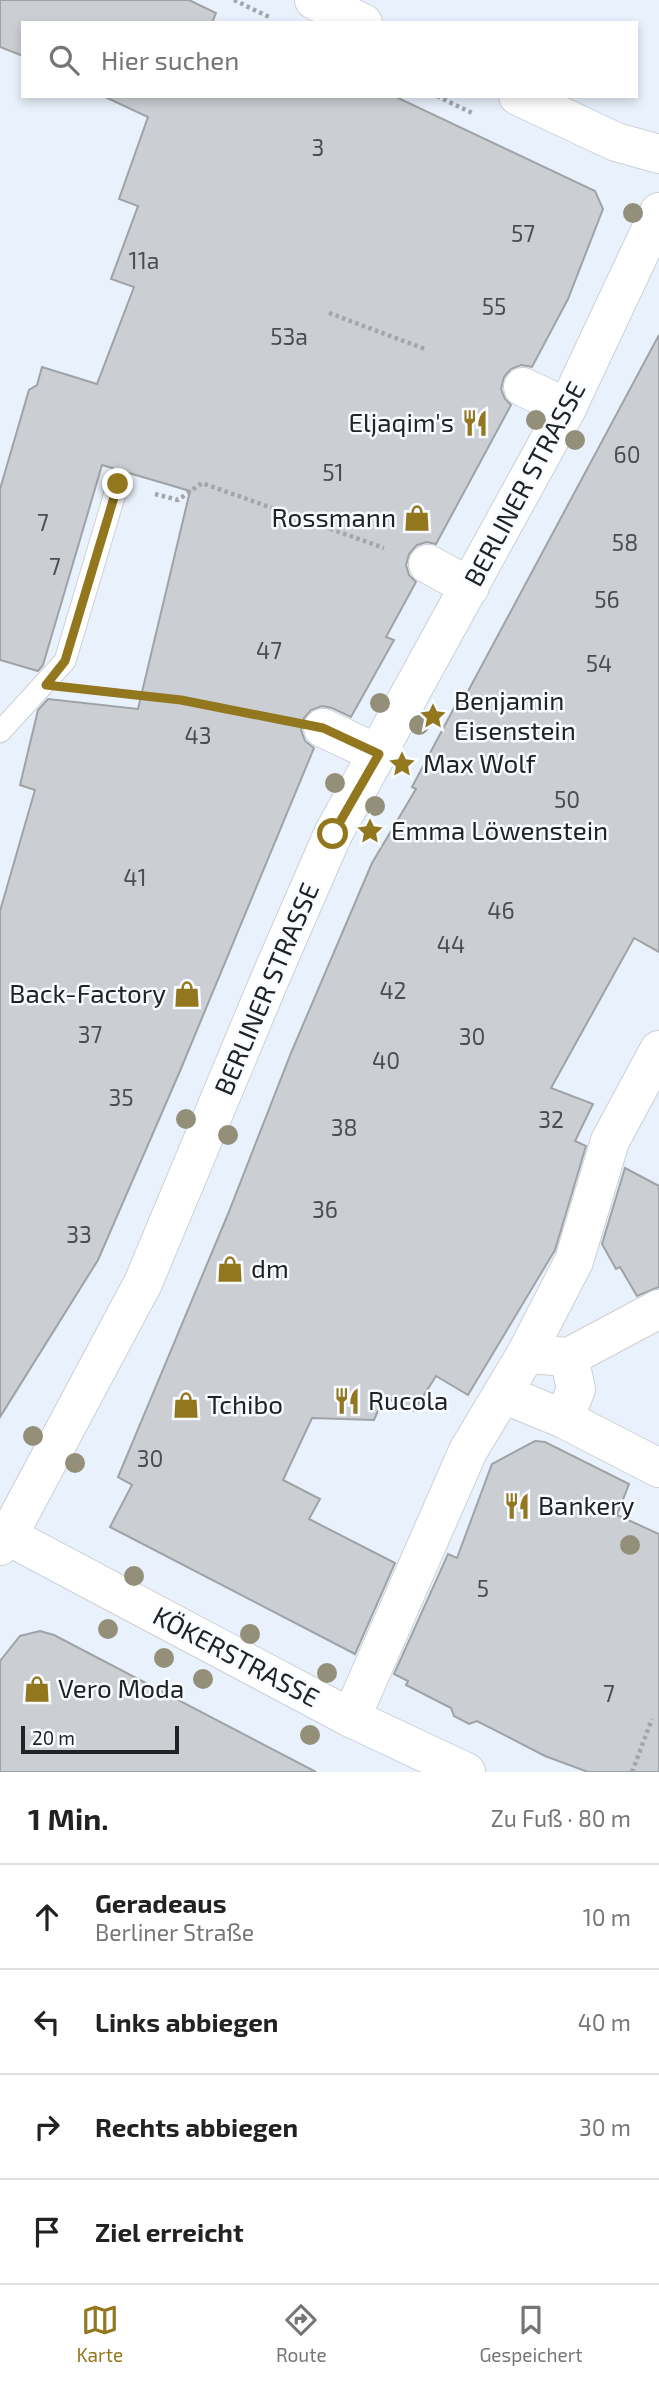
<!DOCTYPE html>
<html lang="de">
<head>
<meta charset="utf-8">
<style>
	:root { --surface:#fff; --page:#f6f6f6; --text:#222; --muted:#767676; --line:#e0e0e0; --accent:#92771e }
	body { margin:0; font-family:"Exo 2",sans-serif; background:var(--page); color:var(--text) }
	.scale { position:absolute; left:21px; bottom:18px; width:158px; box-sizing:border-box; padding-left:7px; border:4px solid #212224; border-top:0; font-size:19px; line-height:24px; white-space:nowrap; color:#212224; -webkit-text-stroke:5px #f8fbff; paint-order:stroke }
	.stop { position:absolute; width:21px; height:21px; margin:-16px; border:5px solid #92771e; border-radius:50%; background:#fff }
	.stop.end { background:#92771e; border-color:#fff; box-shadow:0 2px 7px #0008 }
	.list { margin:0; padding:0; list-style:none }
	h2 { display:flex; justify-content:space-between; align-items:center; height:91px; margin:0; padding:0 28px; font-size:30px }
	h2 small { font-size:23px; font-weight:400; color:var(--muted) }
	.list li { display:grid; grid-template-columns:46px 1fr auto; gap:21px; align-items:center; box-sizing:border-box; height:105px; padding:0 28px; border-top:2px solid var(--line) }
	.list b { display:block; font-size:26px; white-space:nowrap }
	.list p { margin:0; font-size:23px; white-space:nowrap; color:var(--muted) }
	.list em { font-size:23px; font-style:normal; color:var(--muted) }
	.icon { flex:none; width:38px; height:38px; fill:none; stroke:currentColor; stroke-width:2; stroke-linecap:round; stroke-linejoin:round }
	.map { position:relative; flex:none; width:659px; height:1772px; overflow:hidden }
	.search { position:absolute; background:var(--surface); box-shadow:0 4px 10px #0003; left:21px; right:21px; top:21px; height:77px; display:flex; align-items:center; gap:18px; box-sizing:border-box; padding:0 24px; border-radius:0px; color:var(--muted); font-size:26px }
	.sheet { height:511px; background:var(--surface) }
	nav { display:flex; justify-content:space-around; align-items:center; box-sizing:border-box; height:98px; border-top:2px solid var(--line); background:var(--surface); font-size:19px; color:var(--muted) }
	nav a { display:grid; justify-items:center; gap:4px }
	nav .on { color:var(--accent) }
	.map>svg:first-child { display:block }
</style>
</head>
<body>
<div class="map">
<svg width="659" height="1772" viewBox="0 0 659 1772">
	<rect width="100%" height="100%" fill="#f8fbff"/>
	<path fill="#e8f1fc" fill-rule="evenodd" d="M0 0H659V1772H0ZM23 23H636V96H23Z"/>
	<g fill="#cbcfd3" stroke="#9fa3a7" stroke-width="2">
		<path d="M0 0H189L216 13 212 23H23V56L0 47Z"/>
		<path d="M103 96H394L595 191 603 209 568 299 532 367 521 365 511 369 504 377 501 389 505 399 511 405 436 544 427 542 417 545 409 554 406 565 409 575 416 582 386 637 394 640 351 717 332 708 322 706 311 710 304 718 301 730 305 741 314 748 180 1071 98 1260 0 1417V911L35 790 20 785 38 710 48 699 138 709 190 491 102 465 43 665 38 671 0 660V489L29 390 37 385 42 367 97 384 134 287 111 279 138 206 119 199 148 117Z"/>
		<path d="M659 335V952L634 938 551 1088 593 1104 575 1141 586 1146 555 1250 468 1395 436 1376 414 1411 384 1397 374 1420 312 1418 283 1480 320 1499 309 1519 395 1563 355 1654 110 1527 132 1485 118 1477 228 1214 291 1053 372 863 416 789 412 787 455 706 459 708Z"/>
		<path d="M625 1168 659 1186V1287L637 1296 620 1267 616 1269 602 1244Z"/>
		<path d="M535 1441 545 1442 629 1484 617 1515 659 1534V1772H588L545 1756 477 1721 469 1724 454 1716 451 1708 406 1685 408 1681 394 1674 448 1554 457 1558 492 1464Z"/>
		<path d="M40 1631 54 1635 316 1772H0V1661L20 1636Z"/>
	</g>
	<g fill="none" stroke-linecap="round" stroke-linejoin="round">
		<defs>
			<path id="lane" d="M0 732 65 661 118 483"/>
			<g id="street">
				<path d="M314 0 363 23"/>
				<path d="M518 96 616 142 659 154"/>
				<path d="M523 387 567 408"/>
				<path d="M428 564 470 587"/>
				<path d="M323 728 378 754"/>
				<path d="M526 1354 569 1357 659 1309"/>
				<path d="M503 1394 564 1419 659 1468"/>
				<path d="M564 1419 576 1389 569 1357"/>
				<path d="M8 1536 351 1718 466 1772"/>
				<path d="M0 1546 8 1536 143 1283 272 974 333 834 567 408 659 212"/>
				<path d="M351 1718 468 1451 526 1354 574 1261 610 1141 659 1050"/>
			</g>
		</defs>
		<use href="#lane" stroke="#cdd1d5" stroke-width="23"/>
		<use href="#street" stroke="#cdd1d5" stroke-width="40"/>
		<g stroke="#a3a5a8" stroke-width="4.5" stroke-dasharray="3.5 3.5" stroke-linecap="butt">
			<path d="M234 0 271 18"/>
			<path d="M437 96 474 114"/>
			<path d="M329 313 425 349"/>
			<path d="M155 494 178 500 202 483 384 548"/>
			<path d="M92 690 182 700 276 719"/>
			<path d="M632 1772 652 1719"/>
		</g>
		<use href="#lane" stroke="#fff" stroke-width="21"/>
		<use href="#street" stroke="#fff" stroke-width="38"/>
	</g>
	<g fill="#948f79">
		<circle cx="633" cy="213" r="10"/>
		<circle cx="536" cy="420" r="10"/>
		<circle cx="575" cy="440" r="10"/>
		<circle cx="380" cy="703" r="10"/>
		<circle cx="419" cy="725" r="10"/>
		<circle cx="335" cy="783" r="10"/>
		<circle cx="375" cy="806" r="10"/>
		<circle cx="186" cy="1119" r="10"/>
		<circle cx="228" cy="1135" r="10"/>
		<circle cx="33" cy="1436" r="10"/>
		<circle cx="75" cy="1463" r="10"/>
		<circle cx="630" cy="1545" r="10"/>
		<circle cx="134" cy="1576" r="10"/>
		<circle cx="108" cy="1629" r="10"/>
		<circle cx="250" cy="1634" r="10"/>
		<circle cx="164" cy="1658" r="10"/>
		<circle cx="327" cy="1673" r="10"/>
		<circle cx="203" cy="1679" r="10"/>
		<circle cx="310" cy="1735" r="10"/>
	</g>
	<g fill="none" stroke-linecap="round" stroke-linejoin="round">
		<path stroke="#92771e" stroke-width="9" d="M118 484 65 661 46 685 181 700 323 728 379 754 333 834"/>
	</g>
	<defs>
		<symbol id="restaurant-bare" viewBox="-9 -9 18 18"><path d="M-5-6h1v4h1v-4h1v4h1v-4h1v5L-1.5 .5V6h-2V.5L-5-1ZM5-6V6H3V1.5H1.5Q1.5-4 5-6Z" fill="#92771e" stroke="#f8fbff" stroke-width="2.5" paint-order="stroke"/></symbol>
		<symbol id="shop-bare" viewBox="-9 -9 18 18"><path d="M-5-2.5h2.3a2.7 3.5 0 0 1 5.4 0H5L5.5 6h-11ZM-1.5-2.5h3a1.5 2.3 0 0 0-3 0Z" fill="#92771e" stroke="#f8fbff" stroke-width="2.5" paint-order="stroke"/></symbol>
		<symbol id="sight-bare" viewBox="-9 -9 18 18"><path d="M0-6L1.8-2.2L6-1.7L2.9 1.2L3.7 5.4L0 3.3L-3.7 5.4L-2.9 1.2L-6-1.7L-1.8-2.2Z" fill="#92771e" stroke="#f8fbff" stroke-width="2.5" paint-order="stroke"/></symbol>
	</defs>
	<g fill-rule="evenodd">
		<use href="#restaurant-bare" x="456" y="404" width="38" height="38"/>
		<use href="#shop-bare" x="398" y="499" width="38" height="38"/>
		<use href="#sight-bare" x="414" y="697" width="38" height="38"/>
		<use href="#sight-bare" x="383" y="745" width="38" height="38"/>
		<use href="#sight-bare" x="351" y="812" width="38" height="38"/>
		<use href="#shop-bare" x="168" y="975" width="38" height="38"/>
		<use href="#shop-bare" x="211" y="1250" width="38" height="38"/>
		<use href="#restaurant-bare" x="328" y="1382" width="38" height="38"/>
		<use href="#shop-bare" x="167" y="1386" width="38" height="38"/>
		<use href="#restaurant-bare" x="498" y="1487" width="38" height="38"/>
		<use href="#shop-bare" x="18" y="1670" width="38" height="38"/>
	</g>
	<g text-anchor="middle" stroke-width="5" stroke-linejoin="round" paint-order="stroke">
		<g font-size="23" fill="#4c4d50">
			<text x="318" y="156">3</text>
			<text x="523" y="242">57</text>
			<text x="144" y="269">11a</text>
			<text x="494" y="315">55</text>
			<text x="289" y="345">53a</text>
			<text x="627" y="463">60</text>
			<text x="333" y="481">51</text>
			<text x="43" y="531">7</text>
			<text x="625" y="551">58</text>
			<text x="55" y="575">7</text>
			<text x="607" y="608">56</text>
			<text x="269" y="659">47</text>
			<text x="599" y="672">54</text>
			<text x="198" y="744">43</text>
			<text x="567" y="808">50</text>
			<text x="135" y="886">41</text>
			<text x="501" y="919">46</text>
			<text x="451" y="953">44</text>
			<text x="393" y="999">42</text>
			<text x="90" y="1043">37</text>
			<text x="472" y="1045">30</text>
			<text x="386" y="1069">40</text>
			<text x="121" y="1106">35</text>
			<text x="551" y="1128">32</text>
			<text x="344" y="1136">38</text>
			<text x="325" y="1218">36</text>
			<text x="79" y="1243">33</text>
			<text x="150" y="1467">30</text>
			<text x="483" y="1597">5</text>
			<text x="609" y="1702">7</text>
		</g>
		<g font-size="26" fill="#212224" stroke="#f8fbff" text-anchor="start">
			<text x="454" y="432" text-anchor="end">Eljaqim's</text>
			<text x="396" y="527" text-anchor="end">Rossmann</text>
			<text x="454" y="710">Benjamin<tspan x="454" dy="30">Eisenstein</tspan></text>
			<text x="423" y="773">Max Wolf</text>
			<text x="391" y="840">Emma Löwenstein</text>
			<text x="166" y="1003" text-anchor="end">Back-Factory</text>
			<text x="251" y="1278">dm</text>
			<text x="368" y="1410">Rucola</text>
			<text x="207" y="1414">Tchibo</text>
			<text x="538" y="1515">Bankery</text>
			<text x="58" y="1698">Vero Moda</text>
		</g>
		<g font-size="26" fill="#212224" stroke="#f8fbff">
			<text transform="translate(525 484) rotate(-62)" y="9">BERLINER STRASSE</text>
			<text transform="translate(267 989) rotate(-67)" y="9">BERLINER STRASSE</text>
			<text transform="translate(236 1657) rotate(28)" y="9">KÖKERSTRASSE</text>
		</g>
	</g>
</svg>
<div class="scale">20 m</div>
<div class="stop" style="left:333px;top:834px"></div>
<div class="stop end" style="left:118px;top:484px"></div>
<div class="search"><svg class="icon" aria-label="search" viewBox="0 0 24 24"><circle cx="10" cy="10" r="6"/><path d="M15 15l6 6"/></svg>Hier suchen</div>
</div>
<section class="sheet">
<h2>1 Min.<small>Zu Fuß · 80 m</small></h2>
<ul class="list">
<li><svg class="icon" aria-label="ahead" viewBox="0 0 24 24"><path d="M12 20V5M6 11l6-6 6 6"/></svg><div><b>Geradeaus</b><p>Berliner Straße</p></div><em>10 m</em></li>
<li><svg class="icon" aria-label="left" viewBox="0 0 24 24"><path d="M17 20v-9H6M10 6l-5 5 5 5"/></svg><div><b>Links abbiegen</b></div><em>40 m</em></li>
<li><svg class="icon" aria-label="right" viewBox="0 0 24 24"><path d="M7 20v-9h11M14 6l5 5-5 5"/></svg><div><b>Rechts abbiegen</b></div><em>30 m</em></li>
<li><svg class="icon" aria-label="arrive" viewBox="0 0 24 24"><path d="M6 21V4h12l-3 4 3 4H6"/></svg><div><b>Ziel erreicht</b></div></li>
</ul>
</section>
<nav>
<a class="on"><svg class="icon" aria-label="map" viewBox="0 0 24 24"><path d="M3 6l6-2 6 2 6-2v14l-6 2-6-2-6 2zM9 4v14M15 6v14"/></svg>Karte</a>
<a><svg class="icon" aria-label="directions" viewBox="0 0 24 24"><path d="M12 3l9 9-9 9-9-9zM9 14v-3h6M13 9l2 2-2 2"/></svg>Route</a>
<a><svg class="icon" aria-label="saved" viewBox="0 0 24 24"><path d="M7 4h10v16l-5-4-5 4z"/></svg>Gespeichert</a>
</nav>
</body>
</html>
